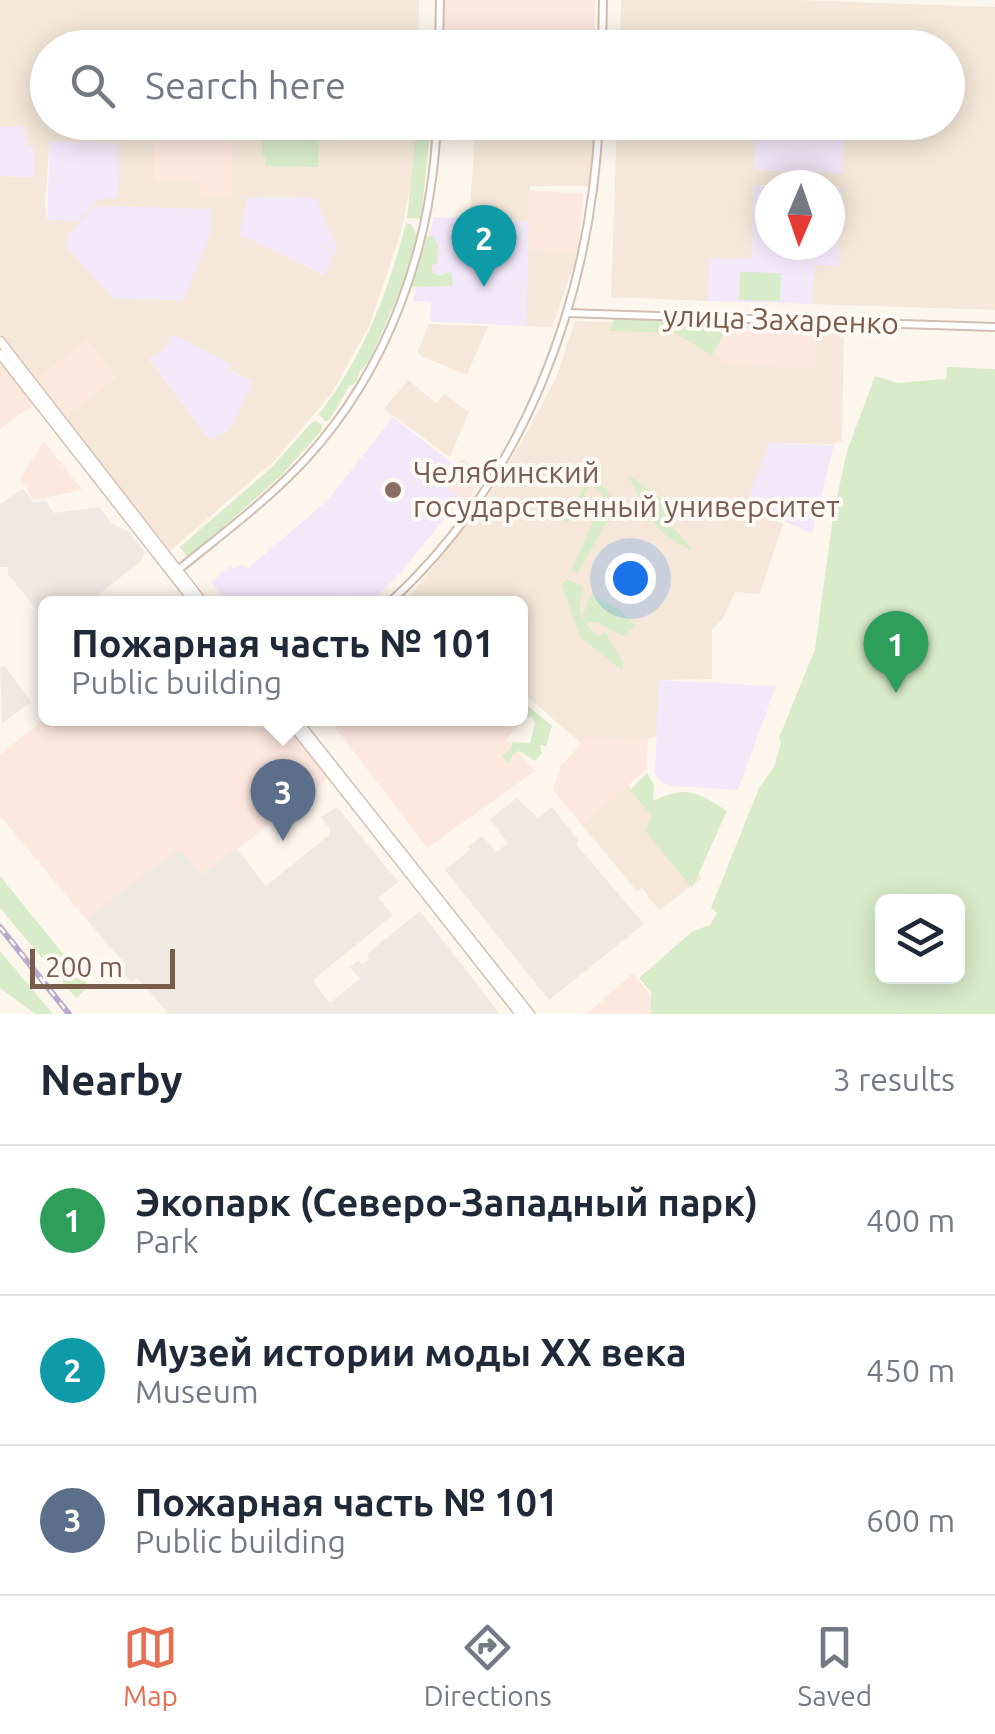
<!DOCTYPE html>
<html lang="en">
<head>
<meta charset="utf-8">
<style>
	:root { --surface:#fff; --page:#f2f2f3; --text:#1f2937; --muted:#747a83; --line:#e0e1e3; --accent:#e76f51 }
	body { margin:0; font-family:Ubuntu,sans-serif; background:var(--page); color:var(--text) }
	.controls { position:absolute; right:30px; bottom:30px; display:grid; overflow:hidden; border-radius:15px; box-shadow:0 5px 25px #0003 }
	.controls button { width:90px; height:90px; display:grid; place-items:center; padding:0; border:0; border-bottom:2px solid var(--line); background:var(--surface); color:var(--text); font:50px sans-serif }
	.compass { position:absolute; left:755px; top:170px; width:90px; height:90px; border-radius:50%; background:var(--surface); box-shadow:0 5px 25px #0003; rotate:182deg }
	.scale { position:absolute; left:30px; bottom:25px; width:145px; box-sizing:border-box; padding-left:10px; border:5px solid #7a5c4d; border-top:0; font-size:28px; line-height:35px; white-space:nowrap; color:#7a5c4d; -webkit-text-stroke:8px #fffaf3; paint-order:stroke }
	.you { position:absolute; left:630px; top:578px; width:35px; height:35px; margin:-25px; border:8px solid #fff; border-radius:50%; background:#1a73e8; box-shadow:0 0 0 15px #1a73e833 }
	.badge { display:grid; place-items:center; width:65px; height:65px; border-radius:50%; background:var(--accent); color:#fff; font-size:32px; font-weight:700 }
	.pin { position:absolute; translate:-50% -82px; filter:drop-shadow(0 2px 5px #0008) }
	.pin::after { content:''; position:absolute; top:52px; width:35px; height:30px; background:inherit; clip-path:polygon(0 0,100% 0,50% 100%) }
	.popup { position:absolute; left:38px; top:596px; width:490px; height:130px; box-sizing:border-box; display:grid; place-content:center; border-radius:15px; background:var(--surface); filter:drop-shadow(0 2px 8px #0005); font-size:32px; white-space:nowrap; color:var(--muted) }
	.popup b { font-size:38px; color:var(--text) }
	.popup::after { content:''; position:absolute; left:50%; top:100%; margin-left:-20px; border:20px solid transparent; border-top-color:var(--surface) }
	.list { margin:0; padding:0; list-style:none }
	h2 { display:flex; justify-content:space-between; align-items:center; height:130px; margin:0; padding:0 40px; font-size:42px }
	h2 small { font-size:32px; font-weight:400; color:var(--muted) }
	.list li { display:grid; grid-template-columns:65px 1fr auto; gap:30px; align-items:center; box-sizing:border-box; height:150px; padding:0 40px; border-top:2px solid var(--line) }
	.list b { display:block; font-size:38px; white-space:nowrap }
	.list p { margin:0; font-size:32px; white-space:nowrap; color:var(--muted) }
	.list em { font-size:32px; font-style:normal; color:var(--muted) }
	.icon { flex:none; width:55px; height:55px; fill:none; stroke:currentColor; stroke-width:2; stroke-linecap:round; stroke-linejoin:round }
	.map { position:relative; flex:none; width:995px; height:1014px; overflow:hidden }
	.search { position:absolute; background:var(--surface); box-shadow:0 5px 25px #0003; left:30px; right:30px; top:30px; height:110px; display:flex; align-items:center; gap:25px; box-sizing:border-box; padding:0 35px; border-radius:55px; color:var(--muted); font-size:38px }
	.sheet { height:580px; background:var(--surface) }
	nav { display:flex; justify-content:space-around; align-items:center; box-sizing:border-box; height:140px; border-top:2px solid var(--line); background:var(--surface); font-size:28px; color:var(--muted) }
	nav a { display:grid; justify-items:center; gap:5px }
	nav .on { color:var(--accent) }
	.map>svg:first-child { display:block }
</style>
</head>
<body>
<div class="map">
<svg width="995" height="1014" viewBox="0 0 995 1014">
	<rect width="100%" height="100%" fill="#fdf6ec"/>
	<g fill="#f5e8da" fill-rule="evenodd">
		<path d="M0 0H419L418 47H352V45L257 34 256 47 48 48V122L155 123 154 181 201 182 200 196 219 129 177 127 164 123H416L415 163 401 232 370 324 332 393 275 460 170 551 65 417 116 377 87 340 36 380 0 333V176L33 177 24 128 0 127ZM50 142 119 143 47 220 45 201ZM248 197 315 198 323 275 241 235ZM171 335 229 364 227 369 252 381 229 430 210 440 149 359 165 350Z"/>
		<path d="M621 0H796L995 7V310L812 304 813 265 838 266 840 188 830 185H754L752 260 710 259 708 301 611 297 617 123H756L754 170 841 173 844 123 948 122V48L620 47Z"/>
		<path d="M476 123H594L591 186H530L529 221 469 219Z"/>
		<path d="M528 249 578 253 552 327 526 326Z"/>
		<path d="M575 321 672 324 814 368 817 327 844 328 842 441 834 444 769 443 746 506 783 524 760 594 735 592 722 620 712 629V679L659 680 657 736 648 739 587 738 581 743 521 691 520 604 419 603 410 596 486 500 523 440 556 378Z"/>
		<path d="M429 324 488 326 467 375 417 354Z"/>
		<path d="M408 380 436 403 444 394 469 412 450 457 384 409Z"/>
		<path d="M628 785 702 878 659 910 642 888 637 891 582 825Z"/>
	</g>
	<g fill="#fde8e0">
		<path d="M445 0H595L594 47 444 48Z"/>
		<path d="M155 123 233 132 231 197H200V182H154Z"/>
		<path d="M529 190 583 194 578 253 528 249Z"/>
		<path d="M672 324 817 327 815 368 729 365Z"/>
		<path d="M87 340 116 377 65 417 36 380Z"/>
		<path d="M0 363 33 405 0 429Z"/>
		<path d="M44 441 82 490 34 500 20 479Z"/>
		<path d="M462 459 486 474 466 502 439 482Z"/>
		<path d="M45 718 282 719 330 777 110 948 0 816V755Z"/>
		<path d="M329 719H518L522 722 506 739 535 771 427 848Z"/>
		<path d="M587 737 648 739 647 769 582 825 553 790 561 766Z"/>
		<path d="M633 973 666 1014H587Z"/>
	</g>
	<g fill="#efe9e4">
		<path d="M23 489 34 502 46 501 54 513 100 507 111 523 128 531 145 552 141 561 88 603 46 604 45 620 8 574V567H0V504Z"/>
		<path d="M5 666 31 702 2 723 0 668Z"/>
		<path d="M517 798 538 818 552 807 579 841 576 844 644 924 549 1000 445 870 470 850 468 847 482 836 496 852 508 843 490 819Z"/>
		<path d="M337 807 398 882 378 898 393 915 313 980 327 1000 331 1002 360 979 350 967 358 961 362 964 369 960 367 954 420 911 500 1014H169L137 978 131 982 116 965 122 960 87 919 177 850 182 851 201 876 236 848 266 886 329 835 330 829 321 817Z"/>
	</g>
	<g fill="#f3e8fa">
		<path d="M257 33 334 34 352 47H256Z"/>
		<path d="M756 123H844L842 173 754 170Z"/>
		<path d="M0 127H24L27 146H34V177L0 176Z"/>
		<path d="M50 141 119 143 118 198 100 199 77 221 47 220Z"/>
		<path d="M754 185 770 186V245H830V187L841 188 838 266 814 265 812 304 708 301 710 259H752Z"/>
		<path d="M248 197 315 198 337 248 324 275 240 235Z"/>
		<path d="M96 206 211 209V232L183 300 114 299 67 248 68 234Z"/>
		<path d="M434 217 529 221 526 326 434 322 430 321 431 302 413 301Z"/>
		<path d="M172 334 230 364 228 370 253 381 229 430 210 440 149 358 165 350Z"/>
		<path d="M393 417 454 465 440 482 461 498 402 571 370 603H355L345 595 314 603H228L211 582 231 566 234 569 240 565 248 568 327 501Z"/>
		<path d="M769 443 834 445 812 533 746 506Z"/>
		<path d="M659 680 776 686 738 790 672 786 661 782 655 774Z"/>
	</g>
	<g fill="#d8ecc9" fill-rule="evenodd">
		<path d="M269 123 302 125 303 130H323V139L319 140 318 167 266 166 265 156 262 155 264 125Z"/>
		<path d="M417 123H431L421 219 407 218Z"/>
		<path d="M406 223 412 225 417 236 403 284 369 362 360 371 356 383 349 386 329 421H325L319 414C363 357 388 293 406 223Z"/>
		<path d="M427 236 434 237 438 246 437 263 432 266V271L438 276 451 272 453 286 412 287Z"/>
		<path d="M740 272 781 273 780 301 739 300Z"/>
		<path d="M615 318 730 322H731L712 355 675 333 609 331Z"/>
		<path d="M947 367 995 369V1014H651V992L639 978 693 931 710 925 717 913 711 908 759 788 774 767 781 743 779 738 815 649 833 516 847 451 875 376 898 383 946 379ZM882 902H958V976H882Z"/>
		<path d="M317 421 322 425 321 431 282 475 188 558 180 547 272 467 312 422Z"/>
		<path d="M628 475 671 505 667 519C674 533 686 537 692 551 651 531 648 515 628 475Z"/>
		<path d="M589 479 606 489 621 515 609 518 577 574 572 569 597 512 607 509 600 491 590 485 566 524 564 521Z"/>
		<path d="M567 579 584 587C575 611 581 619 598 637L605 632 623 663V671L580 637 562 585Z"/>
		<path d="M591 594 620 610 635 626 623 636 598 623 585 622 583 615Z"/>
		<path d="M521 700 552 726 546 746 540 745 542 753 535 761 519 751 513 754 508 764 502 756 510 749 512 742 530 743 535 723 532 717 521 718Z"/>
		<path d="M647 773 654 785 653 801C687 785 697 792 727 811L692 888 646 832 652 816 630 790Z"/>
		<path d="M0 876 89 986 76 998 0 908Z"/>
		<path d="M0 951 53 1014H35L0 988Z"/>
	</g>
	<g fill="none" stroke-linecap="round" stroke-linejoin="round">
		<defs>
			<g id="tertiary">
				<path d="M439 48 440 0"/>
				<path d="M602 48 603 0"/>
				<path d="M567 313 995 327"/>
				<path d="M178 570C222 534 267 501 306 459 390 367 432 245 437 122"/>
				<path d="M388 604C524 480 590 302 599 122"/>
			</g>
			<g id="secondary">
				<path d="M0 341 204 604"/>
				<path d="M0 354 196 604"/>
				<path d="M287 718 520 1014"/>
				<path d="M295 718 530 1014"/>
			</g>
		</defs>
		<use href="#tertiary" stroke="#d1beb0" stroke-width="10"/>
		<use href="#secondary" stroke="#d6c0b0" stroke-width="11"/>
		<use href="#tertiary" stroke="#fff" stroke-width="6"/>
		<use href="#secondary" stroke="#fff" stroke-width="8"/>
		<defs>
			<path id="rail" d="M0 927 69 1014"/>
		</defs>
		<use href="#rail" stroke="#b9a8c9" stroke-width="6"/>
		<use href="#rail" stroke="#fffaf3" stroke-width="2.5" stroke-dasharray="8" stroke-linecap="butt"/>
	</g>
	<circle fill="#8d6e63" stroke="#fffaf3" stroke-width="4" cx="393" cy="490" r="10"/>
	<g text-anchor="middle" stroke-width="8" stroke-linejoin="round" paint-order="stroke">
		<g font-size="30" fill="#7a5c4d" stroke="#fffaf3">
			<text transform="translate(781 320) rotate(2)" y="10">улица Захаренко</text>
		</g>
		<g font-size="30" fill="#785e54" stroke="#fffaf3" text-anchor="start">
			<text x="413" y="483">Челябинский<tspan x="413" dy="34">государственный университет</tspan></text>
		</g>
	</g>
</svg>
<div class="controls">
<button><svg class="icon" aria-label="layers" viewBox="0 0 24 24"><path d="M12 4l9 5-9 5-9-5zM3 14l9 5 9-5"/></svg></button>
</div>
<svg class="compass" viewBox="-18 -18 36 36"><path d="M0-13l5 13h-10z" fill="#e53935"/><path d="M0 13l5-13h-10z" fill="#747a83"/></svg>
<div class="scale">200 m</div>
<div class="you"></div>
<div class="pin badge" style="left:896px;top:693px;background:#2e9e5b">1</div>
<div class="pin badge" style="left:484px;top:287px;background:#0f9aa8">2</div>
<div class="pin badge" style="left:283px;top:841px;background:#5c6f8a">3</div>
<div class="popup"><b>Пожарная часть № 101</b>Public building</div>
<div class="search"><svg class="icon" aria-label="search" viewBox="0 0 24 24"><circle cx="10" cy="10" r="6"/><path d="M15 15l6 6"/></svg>Search here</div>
</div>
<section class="sheet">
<h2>Nearby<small>3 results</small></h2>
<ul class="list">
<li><span class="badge" style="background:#2e9e5b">1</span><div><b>Экопарк (Северо-Западный парк)</b><p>Park</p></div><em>400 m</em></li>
<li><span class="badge" style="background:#0f9aa8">2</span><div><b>Музей истории моды XX века</b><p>Museum</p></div><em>450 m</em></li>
<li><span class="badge" style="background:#5c6f8a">3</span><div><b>Пожарная часть № 101</b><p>Public building</p></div><em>600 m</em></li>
</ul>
</section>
<nav>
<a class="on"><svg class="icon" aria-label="map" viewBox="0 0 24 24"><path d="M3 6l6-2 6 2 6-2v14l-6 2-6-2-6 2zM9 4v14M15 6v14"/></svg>Map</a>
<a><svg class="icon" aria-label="directions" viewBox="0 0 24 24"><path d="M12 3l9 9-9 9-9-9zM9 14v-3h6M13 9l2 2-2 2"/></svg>Directions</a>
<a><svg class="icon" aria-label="saved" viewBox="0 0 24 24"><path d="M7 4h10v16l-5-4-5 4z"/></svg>Saved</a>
</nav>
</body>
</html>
